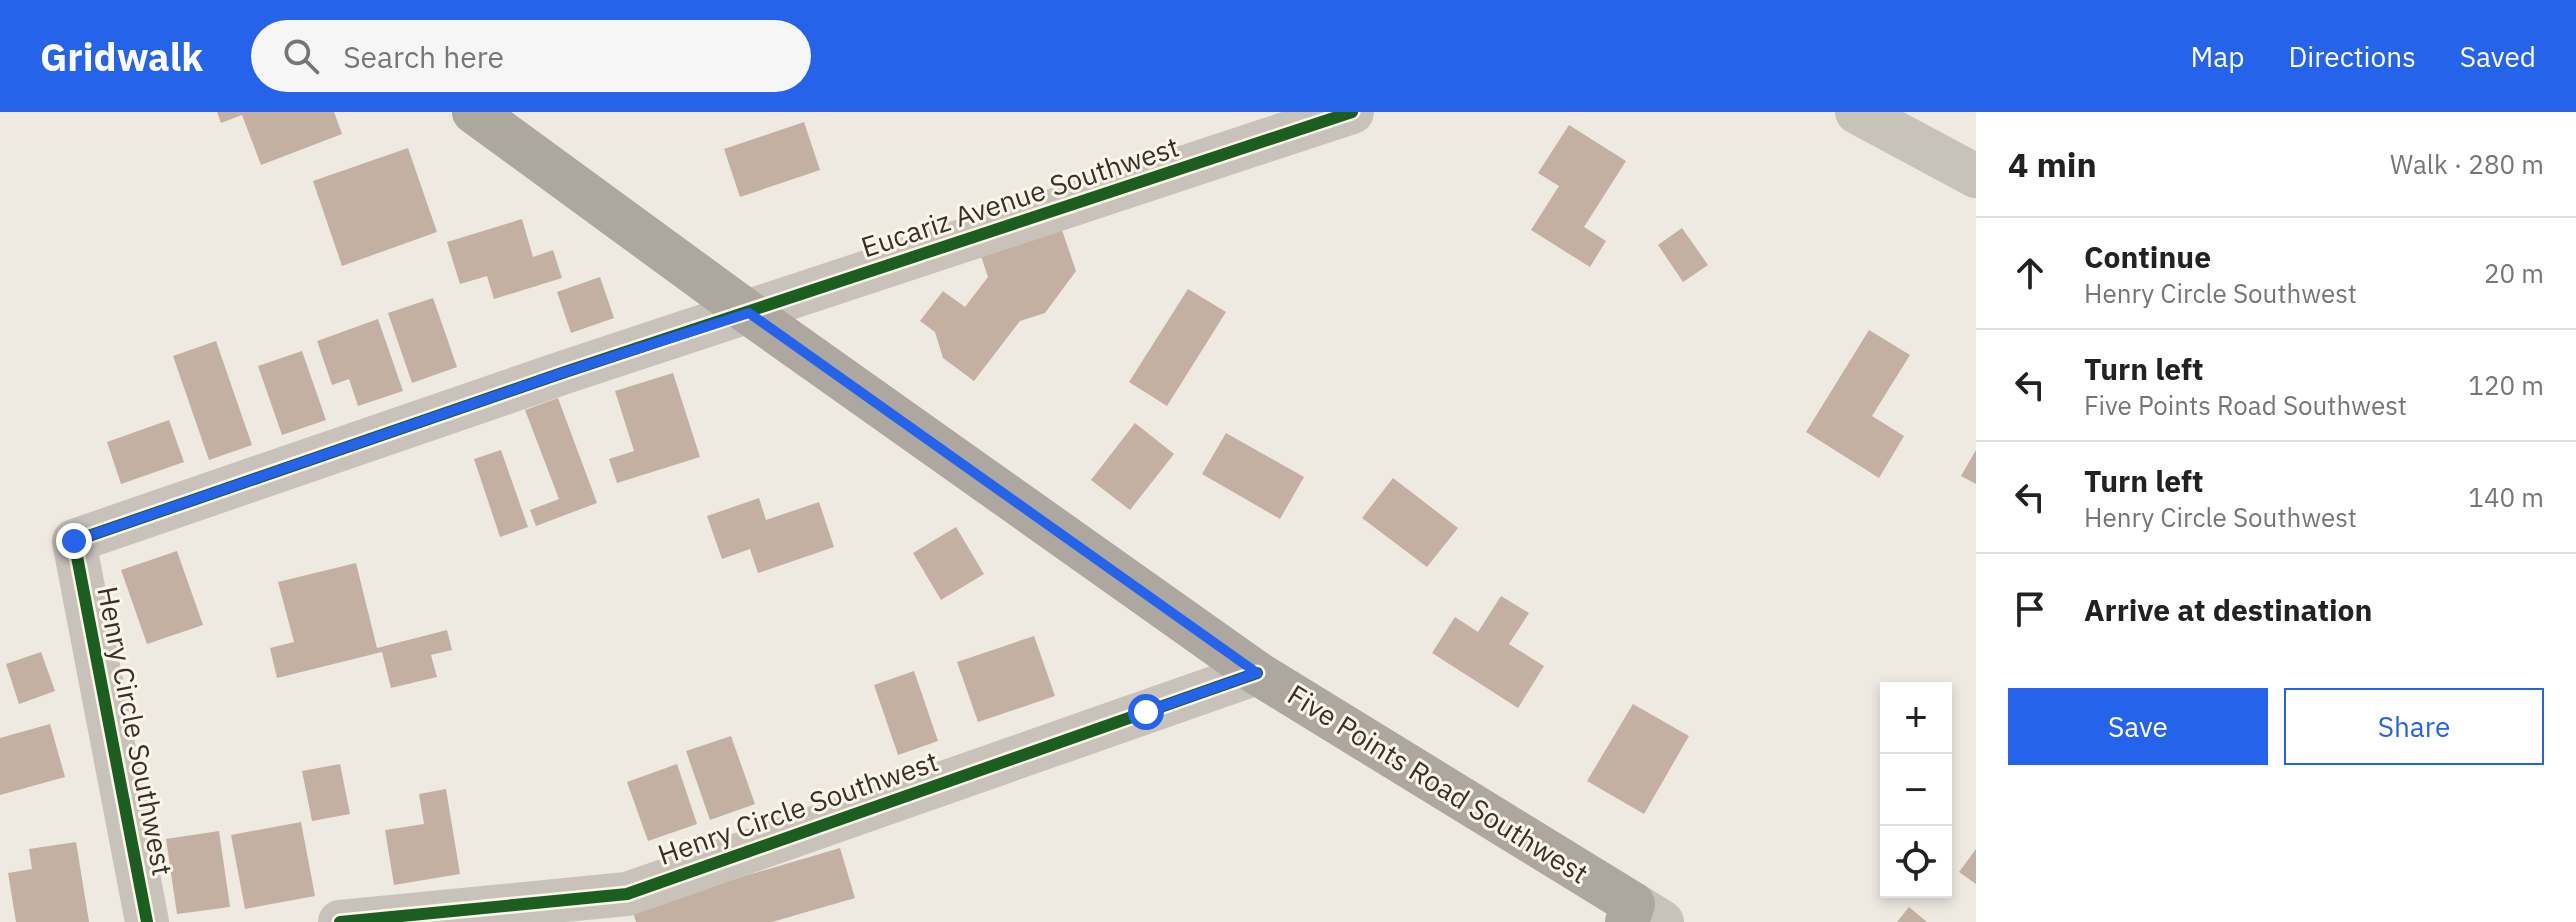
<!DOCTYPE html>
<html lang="en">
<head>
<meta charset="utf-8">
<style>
  :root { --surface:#fff; --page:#f6f6f6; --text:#222; --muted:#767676; --line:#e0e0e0; --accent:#2563eb }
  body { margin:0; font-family:"IBM Plex Sans",sans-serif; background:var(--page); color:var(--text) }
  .controls { position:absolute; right:24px; bottom:24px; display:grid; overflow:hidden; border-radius:0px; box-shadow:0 4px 12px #0003 }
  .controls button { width:72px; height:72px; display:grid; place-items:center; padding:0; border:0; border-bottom:2px solid var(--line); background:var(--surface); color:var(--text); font:40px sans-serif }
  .stop { position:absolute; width:24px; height:24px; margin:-18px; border:6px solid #2563eb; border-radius:50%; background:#fff }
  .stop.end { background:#2563eb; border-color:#fff; box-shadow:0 2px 8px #0008 }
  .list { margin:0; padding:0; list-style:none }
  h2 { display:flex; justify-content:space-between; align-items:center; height:104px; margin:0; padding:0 32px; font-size:34px }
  h2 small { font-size:26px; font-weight:400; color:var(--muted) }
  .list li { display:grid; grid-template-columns:52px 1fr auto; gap:24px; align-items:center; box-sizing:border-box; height:112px; padding:0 32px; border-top:2px solid var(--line) }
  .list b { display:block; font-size:30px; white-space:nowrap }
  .list p { margin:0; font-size:26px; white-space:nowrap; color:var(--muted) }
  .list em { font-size:26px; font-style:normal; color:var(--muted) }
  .actions { display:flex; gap:16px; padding:24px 32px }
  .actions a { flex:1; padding:18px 0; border:2px solid var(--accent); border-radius:0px; text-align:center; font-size:28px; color:var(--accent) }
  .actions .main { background:var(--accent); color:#fff }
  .icon { flex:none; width:44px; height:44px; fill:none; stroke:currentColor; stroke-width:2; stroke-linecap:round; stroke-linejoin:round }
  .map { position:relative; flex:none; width:1976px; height:810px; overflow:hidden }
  header { display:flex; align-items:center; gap:48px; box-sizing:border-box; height:112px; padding:0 40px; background:var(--accent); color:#fff }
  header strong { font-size:38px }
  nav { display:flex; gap:44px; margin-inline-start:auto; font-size:28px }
  .search { width:560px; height:72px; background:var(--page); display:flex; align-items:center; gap:20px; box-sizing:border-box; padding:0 28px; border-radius:44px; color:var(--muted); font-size:30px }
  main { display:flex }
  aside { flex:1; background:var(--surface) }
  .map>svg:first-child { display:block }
</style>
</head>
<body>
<header>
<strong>Gridwalk</strong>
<div class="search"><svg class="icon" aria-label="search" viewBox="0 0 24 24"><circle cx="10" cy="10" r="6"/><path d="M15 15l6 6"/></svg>Search here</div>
<nav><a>Map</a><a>Directions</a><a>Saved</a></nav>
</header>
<main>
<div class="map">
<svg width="1976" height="810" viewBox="0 0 1976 810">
  <rect width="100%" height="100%" fill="#eeeae2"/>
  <g fill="#c4b0a2">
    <polygon points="217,0 334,0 342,22 261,53 242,3 221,11"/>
    <polygon points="804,10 820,58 740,85 724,37"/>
    <polygon points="1569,13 1626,49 1584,115 1606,129 1590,155 1531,118 1559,74 1538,61"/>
    <polygon points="408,36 437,120 342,154 313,69"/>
    <polygon points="522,107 533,145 553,138 562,166 494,187 487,164 460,172 447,130"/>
    <polygon points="1682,116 1708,153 1683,170 1658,133"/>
    <polygon points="1062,118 1076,159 1045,201 1020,209 974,269 943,246 935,220 920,209 943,179 965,195 988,165 981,144"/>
    <polygon points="600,165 614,206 571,221 557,180"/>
    <polygon points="1188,177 1226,200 1167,294 1129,270"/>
    <polygon points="433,186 457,255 412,271 388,201"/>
    <polygon points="378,207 403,279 358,294 349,267 332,273 317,229"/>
    <polygon points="1869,218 1910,243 1872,304 1904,324 1879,366 1806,320"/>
    <polygon points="216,229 252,333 209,348 173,244"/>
    <polygon points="302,239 326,308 282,323 258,254"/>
    <polygon points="673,261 700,345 617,371 609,347 634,339 615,279"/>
    <polygon points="558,286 597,391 536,414 530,398 559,387 525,298"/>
    <polygon points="169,308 184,350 121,372 107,330"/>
    <polygon points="1135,311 1174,342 1130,398 1091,368"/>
    <polygon points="1226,321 1304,365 1280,407 1202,362"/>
    <polygon points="501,338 528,415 500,425 474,347"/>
    <polygon points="1976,338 1976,372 1961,364"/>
    <polygon points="1393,366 1458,416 1427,455 1362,406"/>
    <polygon points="759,386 766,408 819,390 834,435 758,461 750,437 722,447 707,404"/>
    <polygon points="956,415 984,462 941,488 913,441"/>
    <polygon points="177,439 203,513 147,532 121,458"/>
    <polygon points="356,451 377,536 447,518 452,538 431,543 437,565 391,576 382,540 277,566 270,536 294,530 278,470"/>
    <polygon points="1501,484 1529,501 1509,532 1544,554 1518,596 1432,541 1455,505 1478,520"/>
    <polygon points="1034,524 1055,584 978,610 957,550"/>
    <polygon points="41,540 55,579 19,592 6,552"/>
    <polygon points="914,559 938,629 898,643 874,573"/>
    <polygon points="1633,592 1689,624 1644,702 1587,669"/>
    <polygon points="50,612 65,665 0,683 0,626"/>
    <polygon points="731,624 755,692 710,708 686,639"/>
    <polygon points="340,652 350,702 312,709 302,659"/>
    <polygon points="677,652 697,712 648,729 627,670"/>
    <polygon points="446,677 460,762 394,773 385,718 424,712 419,682"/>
    <polygon points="301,710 315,784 245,797 231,723"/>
    <polygon points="219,719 230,795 177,802 166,727"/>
    <polygon points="76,730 89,810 16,810 8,761 32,757 29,737"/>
    <polygon points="840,736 855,786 772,810 636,810 632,797"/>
    <polygon points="1976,737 1976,772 1959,760"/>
    <polygon points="1909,795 1927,810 1897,810"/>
  </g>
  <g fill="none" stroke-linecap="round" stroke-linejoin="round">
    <g stroke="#c8c2ba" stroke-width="44">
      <polyline points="1857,0 1976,64"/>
      <polyline points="1633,792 1662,810"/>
      <polyline points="147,810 74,429 565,260 1352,0"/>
      <polyline points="340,810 627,782 1257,561"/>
    </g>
    <polyline stroke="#ada79f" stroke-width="44" points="474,0 749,201 1257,561 1633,792 1627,810"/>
    <g stroke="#fbf6e9" stroke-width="17">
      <g id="cycleway">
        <polyline points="147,810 74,429 565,260 1352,0"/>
        <polyline points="340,810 627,782 1257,561"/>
      </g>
    </g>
    <use href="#cycleway" stroke="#1b5e20" stroke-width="12"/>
  </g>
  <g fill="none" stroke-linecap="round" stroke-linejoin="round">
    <polyline stroke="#2563eb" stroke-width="10" points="74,429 565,260 749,201 1257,561 1146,600"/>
  </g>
  <g text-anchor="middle" stroke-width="6" stroke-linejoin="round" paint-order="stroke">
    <g font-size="28" fill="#3a3028" stroke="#fbf6e9">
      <text transform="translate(1020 85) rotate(-18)" y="10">Eucariz Avenue Southwest</text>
      <text transform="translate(135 619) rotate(79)" y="10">Henry Circle Southwest</text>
      <text transform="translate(1438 672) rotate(32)" y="10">Five Points Road Southwest</text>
      <text transform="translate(798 696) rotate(-19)" y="10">Henry Circle Southwest</text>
    </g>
  </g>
</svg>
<div class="controls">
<button>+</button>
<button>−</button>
<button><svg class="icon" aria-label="locate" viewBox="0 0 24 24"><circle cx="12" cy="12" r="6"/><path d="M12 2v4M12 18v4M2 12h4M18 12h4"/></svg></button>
</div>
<div class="stop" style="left:1146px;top:600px"></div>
<div class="stop end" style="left:74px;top:429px"></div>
</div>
<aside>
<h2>4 min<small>Walk · 280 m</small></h2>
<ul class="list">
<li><svg class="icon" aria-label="ahead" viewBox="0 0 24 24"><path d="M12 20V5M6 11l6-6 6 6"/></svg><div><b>Continue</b><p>Henry Circle Southwest</p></div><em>20 m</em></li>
<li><svg class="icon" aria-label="left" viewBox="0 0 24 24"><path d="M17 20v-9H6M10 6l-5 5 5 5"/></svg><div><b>Turn left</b><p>Five Points Road Southwest</p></div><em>120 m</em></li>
<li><svg class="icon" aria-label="left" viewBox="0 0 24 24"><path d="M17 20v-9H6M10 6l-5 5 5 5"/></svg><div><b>Turn left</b><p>Henry Circle Southwest</p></div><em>140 m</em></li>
<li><svg class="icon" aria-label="arrive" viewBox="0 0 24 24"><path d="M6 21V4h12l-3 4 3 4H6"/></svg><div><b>Arrive at destination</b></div></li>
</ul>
<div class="actions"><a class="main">Save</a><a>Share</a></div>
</aside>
</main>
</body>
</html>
